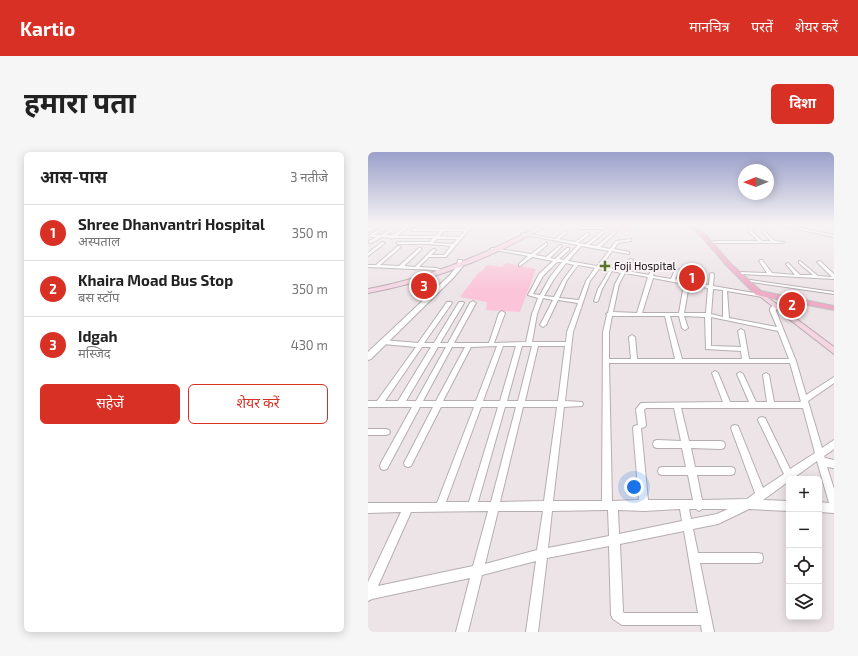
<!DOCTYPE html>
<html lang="hi">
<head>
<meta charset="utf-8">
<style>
  :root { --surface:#fff; --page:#f6f6f6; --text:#222; --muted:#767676; --line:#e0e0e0; --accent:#d93025 }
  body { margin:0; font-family:"Exo 2","Noto Sans Devanagari",sans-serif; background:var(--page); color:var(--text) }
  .controls { position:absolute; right:12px; bottom:12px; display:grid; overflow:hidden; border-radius:6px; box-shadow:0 2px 10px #0003 }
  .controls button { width:36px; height:36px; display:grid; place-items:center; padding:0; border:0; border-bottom:1px solid var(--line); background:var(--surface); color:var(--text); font:20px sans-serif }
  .compass { position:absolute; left:370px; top:12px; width:36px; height:36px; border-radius:50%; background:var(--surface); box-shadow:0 2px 10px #0003; rotate:269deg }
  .you { position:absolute; left:266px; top:335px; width:14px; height:14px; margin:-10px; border:3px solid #fff; border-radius:50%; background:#1a73e8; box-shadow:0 0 0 6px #1a73e833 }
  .badge { display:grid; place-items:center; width:26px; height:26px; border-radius:50%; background:var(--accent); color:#fff; font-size:13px; font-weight:700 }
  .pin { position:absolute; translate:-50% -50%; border:2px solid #fff; box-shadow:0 1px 4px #0006 }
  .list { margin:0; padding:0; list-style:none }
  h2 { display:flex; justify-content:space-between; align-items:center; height:52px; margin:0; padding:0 16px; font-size:17px }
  h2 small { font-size:13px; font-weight:400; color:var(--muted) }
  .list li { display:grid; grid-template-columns:26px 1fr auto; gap:12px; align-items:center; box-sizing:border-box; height:56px; padding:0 16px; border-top:1px solid var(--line) }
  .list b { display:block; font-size:15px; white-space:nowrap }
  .list p { margin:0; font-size:13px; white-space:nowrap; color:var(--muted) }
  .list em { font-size:13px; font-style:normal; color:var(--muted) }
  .actions { display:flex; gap:8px; padding:12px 16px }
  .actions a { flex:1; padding:9px 0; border:1px solid var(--accent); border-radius:6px; text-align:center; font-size:14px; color:var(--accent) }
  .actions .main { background:var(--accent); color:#fff }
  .icon { flex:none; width:22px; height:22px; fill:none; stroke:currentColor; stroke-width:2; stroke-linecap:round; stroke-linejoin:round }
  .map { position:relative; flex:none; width:466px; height:480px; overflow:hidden; border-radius:6px }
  header { display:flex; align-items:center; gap:24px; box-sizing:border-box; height:56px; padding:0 20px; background:var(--accent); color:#fff }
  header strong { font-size:19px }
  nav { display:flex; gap:22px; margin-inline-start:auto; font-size:14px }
  .intro { display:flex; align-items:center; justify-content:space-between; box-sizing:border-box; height:96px; padding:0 24px }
  h1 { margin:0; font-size:28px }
  .button { padding:10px 18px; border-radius:6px; background:var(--accent); color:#fff; font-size:14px; font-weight:700 }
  main { display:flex; gap:24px; padding:0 24px }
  aside { flex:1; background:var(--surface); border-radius:6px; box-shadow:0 2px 10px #0003 }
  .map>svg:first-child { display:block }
</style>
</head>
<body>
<header>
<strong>Kartio</strong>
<nav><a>मानचित्र</a><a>परतें</a><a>शेयर करें</a></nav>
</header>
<div class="intro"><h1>हमारा पता</h1><a class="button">दिशा</a></div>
<main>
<aside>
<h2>आस-पास<small>3 नतीजे</small></h2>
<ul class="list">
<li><span class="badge">1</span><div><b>Shree Dhanvantri Hospital</b><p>अस्पताल</p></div><em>350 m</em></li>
<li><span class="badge">2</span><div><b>Khaira Moad Bus Stop</b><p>बस स्टॉप</p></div><em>350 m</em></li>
<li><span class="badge">3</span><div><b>Idgah</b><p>मस्जिद</p></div><em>430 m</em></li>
</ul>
<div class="actions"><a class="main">सहेजें</a><a>शेयर करें</a></div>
</aside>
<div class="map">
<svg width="466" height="480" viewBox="0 0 466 480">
  <rect width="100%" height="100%" fill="#ede4e7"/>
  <g fill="#fbc4d8">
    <polygon points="238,72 269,72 264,79 239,79"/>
    <polygon points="138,111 168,117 152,160 118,158 119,150 92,145 111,120 113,120 119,113 134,115"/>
  </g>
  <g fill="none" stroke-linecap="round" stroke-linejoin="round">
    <g stroke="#b6adb0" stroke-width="2">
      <g id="minor">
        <polygon points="9,72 13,72 0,80 0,77"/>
        <path d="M21,72H25L6,83H13L31,72H34L18,83H25L41,72H44L29,84H67L72,79H45L43,78L45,77H74L80,72H83L78,77H98L103,72H106L78,105H61L51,115L68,116L74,118V120L67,118L0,115V113H8L30,94L33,95L12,113L31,114L51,96H53V98L36,114L47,115L65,97L68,98L63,103H76L83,94L60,92H30L28,91L30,90H62L65,86H27L24,87L23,86L14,85L3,91H1V89L9,85H2L1,83ZM76,79H96L91,85L71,84ZM69,87H89L85,92L65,91Z"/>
        <polygon points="203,72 207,72 213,75 236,75 238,76 236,77 212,77"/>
        <polygon points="381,78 383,78 394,89 403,89 394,80 395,78 407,89 416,90 414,91 346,91 344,90 346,89 390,89 381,80"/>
        <path d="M197,79L200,80L191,87L207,90L219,81H221V83L210,91L218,92L234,79H236V81L221,93L229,94L246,79H248V81L232,95L242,97L248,89L263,87V89L250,91L246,97L261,100V102L244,99L233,115L255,118L262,107H263L265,108L259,119L281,123L285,112L287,111L289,112L285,124L303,127L307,118L309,117L311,118L307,127L317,129L319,119L321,118L323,119L321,130L341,133L342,122L344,121L346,122L345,134L397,143V145H395L359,139L361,166L409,175L402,159V156L406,153H410L411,154L408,157V159L428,209L438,243L466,225V231L440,249L454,296L466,288V297L456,304L457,306L466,308V316L459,315L466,337V361L451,360V350L461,351L449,309L424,327H421V329L395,348L421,349V359L381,357L350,372L325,377L330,401H390L394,402L395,406L394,410L390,411H332L346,480H334L333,473H254L245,467L243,463L241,394L179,406L170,480H158L168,409L114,423L100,480H88L102,426L4,447L0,449V430L33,360L0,361V351H69L106,255H73L43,314L40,315L37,314L36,311L65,255H52L19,317L16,318L13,317L12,314L13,311L44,255H0V249H9L48,195L15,192L12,190L15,188L50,191L79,150H83L84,151L56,191H66L91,150H95L96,151L72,191H80L102,151L105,149L108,151L86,191H121L131,161L134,159L137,161L126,191L158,190L164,162L170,146L160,143L171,122L185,109L164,105L152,114H151V112L160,104L122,97L124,96L163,102L178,91H179V93L167,103L178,105L192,93L194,94L182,106L187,107L199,96H201V98L191,107L196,108L210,93L153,82L155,81L187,87ZM213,94L241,99L229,114L200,109ZM189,110H194L182,125L172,143L165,142L175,124ZM198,111L206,113L195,128L186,145L176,144L186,127ZM210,113L227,116L218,129L211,148L191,146L199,128ZM231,117L241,119L230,137L226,149L228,150L230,149L234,137L244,119L253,121L247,132L240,161L238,162L239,163L235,180L234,349H185L196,255L214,254L215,252L214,250L197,249L205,180L222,129ZM257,121L280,125L269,161L245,160L251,132ZM285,126L316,132L311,161H274ZM321,133L340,136L338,161H316ZM345,137L355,138V165L343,162ZM175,146L185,148L172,173L175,175L178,173L190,148L210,151L199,180L198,190H164L169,162ZM244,164H297L307,207H269L267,185L264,183L261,185L263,207H241V180ZM302,164H311L314,176L317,178L320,176L316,164L337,165L338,197L373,199L374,207H314ZM343,165L410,179L421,207H381L376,179L373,177L370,179L373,195L343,194ZM129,194L108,249H75L103,195ZM135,194H148L132,249H115ZM154,194H164L150,249H139ZM170,194H197L190,249H157ZM54,195H63L30,249H17ZM70,195H78L48,249H38ZM84,195H97L68,249H55ZM241,211H422L433,250H406L401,223L398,221L395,223L399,250H388L375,222L372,220L369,222L381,250H362L350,221L347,219L344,221L355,250L273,251L268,257L270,273L266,274L265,276L271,348L244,349ZM113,255H130L101,350H78ZM137,255H148L123,350H110ZM155,255H189L176,349L132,350ZM278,256H306L313,289L289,288L286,289L285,292L286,295L289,296H314L318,315H294L291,316L290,319L291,322L294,323H320L325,348H280L273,276L277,275L278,273L276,258ZM313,256H435L447,301L422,317L397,266L394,265L391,266L390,268L416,322L395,336L370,274L367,273L364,274L363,276L387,341L379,347L334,348L329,323H363L366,322L367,319L366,316L363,315H327L323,296L353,297L356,296L357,293L356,290L353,289H321ZM312,357L314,369L251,382L250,358L276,359ZM321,357H328L331,359L334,357H360L349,362L323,367ZM238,358H240L241,384L180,396L184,359ZM120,359L105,414L10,434L43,360ZM130,359H175L169,398L117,412ZM316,379L330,461H256L255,460L252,392Z"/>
        <polygon points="14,90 17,91 0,104 0,101"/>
        <polygon points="392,108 394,108 404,121 427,123 418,112 420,111 432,123 445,123 431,111 431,109 432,109 450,124 464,125 449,110 452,109 466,122 466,127 374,122 372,121 374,120 399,121 391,109"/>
        <polygon points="382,128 466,140 466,142 384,130 382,129"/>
        <polygon points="0,277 18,277 21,278 22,280 21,282 18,283 0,283"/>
      </g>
    </g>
    <g stroke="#b6adb0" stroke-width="2">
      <g id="tertiary">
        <polygon points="407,72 413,72 466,83 466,85"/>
        <polygon points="90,108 94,108 95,114 86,125 3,207 0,208 0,200 82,123 89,114"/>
      </g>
    </g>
    <g stroke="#b6adb0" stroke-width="2">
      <g id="secondary">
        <path d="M175,72H180C174,78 164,81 156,86C111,111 50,132 0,141V137C61,126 120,101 175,72Z"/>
        <polygon points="391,139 466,195 466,202 389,142 388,141"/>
      </g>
    </g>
    <g stroke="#c3c2c3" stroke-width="2">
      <polygon id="primary" points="319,72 324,72 338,83 363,112 393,139 466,154 466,158 388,143 359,114 334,85"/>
    </g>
    <use href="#minor" fill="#fff" fill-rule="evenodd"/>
    <use href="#tertiary" fill="#fff" fill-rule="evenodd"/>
    <use href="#secondary" fill="#f6d5e3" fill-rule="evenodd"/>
    <use href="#primary" fill="#eeacc7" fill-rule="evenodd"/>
  </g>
  <linearGradient id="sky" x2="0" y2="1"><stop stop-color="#9aa0ca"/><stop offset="0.52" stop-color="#f7f3f4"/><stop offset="1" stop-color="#f7f3f4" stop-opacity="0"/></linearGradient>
  <rect width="466" height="139" fill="url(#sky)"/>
  <path fill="#56752b" stroke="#faf1f4" stroke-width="1.5" d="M235 108h4v4h4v4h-4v4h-4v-4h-4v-4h4z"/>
  <g text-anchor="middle" stroke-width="4" stroke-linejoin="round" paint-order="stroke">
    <g font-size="11" fill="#191617" stroke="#faf1f4" text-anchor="start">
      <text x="246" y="118">Foji Hospital</text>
    </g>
  </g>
</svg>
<div class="controls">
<button>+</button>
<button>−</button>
<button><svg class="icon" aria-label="locate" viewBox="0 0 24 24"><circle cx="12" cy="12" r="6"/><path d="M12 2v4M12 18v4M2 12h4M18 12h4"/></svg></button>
<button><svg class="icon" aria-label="layers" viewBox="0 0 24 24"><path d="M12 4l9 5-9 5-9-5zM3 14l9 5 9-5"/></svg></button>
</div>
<svg class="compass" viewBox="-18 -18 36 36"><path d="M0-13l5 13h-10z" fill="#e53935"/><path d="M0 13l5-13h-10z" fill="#767676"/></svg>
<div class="you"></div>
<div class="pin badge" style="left:324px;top:126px">1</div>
<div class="pin badge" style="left:424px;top:153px">2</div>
<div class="pin badge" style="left:56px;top:134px">3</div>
</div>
</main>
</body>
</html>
